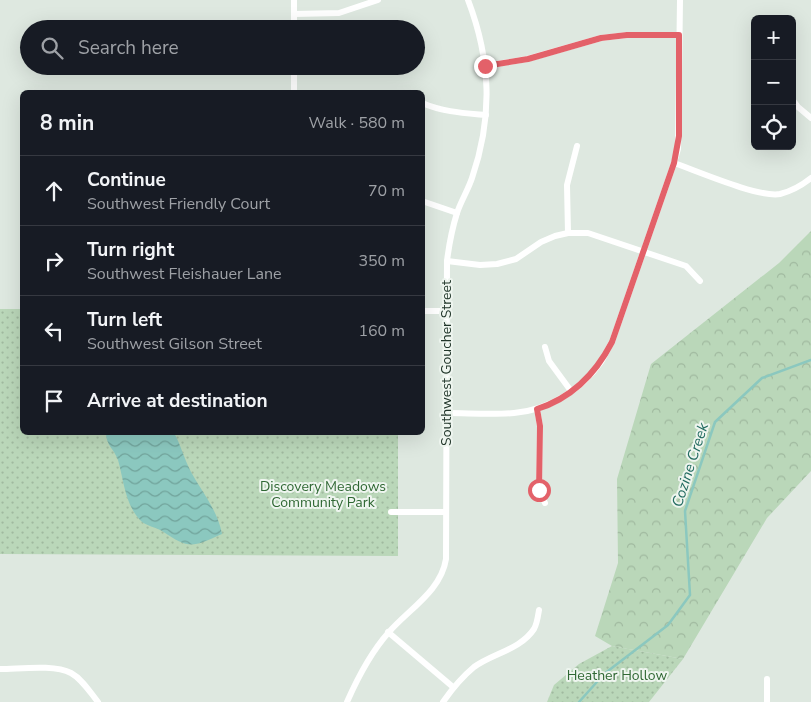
<!DOCTYPE html>
<html lang="en">
<head>
<meta charset="utf-8">
<style>
  :root { --surface:#171b24; --page:#20242c; --text:#f1f3f6; --muted:#9ea1a6; --line:#363941 }
  body { margin:0; font-family:"Nunito Sans",sans-serif; background:var(--page); color:var(--text) }
  .controls { position:absolute; right:15px; top:15px; display:grid; overflow:hidden; border-radius:8px; box-shadow:0 5px 20px #0002 }
  .controls button { width:45px; height:45px; display:grid; place-items:center; padding:0; border:0; border-bottom:1px solid var(--line); background:var(--surface); color:var(--text); font:25px sans-serif }
  .stop { position:absolute; width:15px; height:15px; margin:-11px; border:4px solid #e36169; border-radius:50%; background:#fff }
  .stop.end { background:#e36169; border-color:#fff; box-shadow:0 1px 5px #0008 }
  .list { margin:0; padding:0; list-style:none }
  h2 { display:flex; justify-content:space-between; align-items:center; height:65px; margin:0; padding:0 20px; font-size:21px }
  h2 small { font-size:16px; font-weight:400; color:var(--muted) }
  .list li { display:grid; grid-template-columns:32px 1fr auto; gap:15px; align-items:center; box-sizing:border-box; height:70px; padding:0 20px; border-top:1px solid var(--line) }
  .list b { display:block; font-size:19px; white-space:nowrap }
  .list p { margin:0; font-size:16px; white-space:nowrap; color:var(--muted) }
  .list em { font-size:16px; font-style:normal; color:var(--muted) }
  .icon { flex:none; width:28px; height:28px; fill:none; stroke:currentColor; stroke-width:2; stroke-linecap:round; stroke-linejoin:round }
  .map { position:relative; flex:none; width:811px; height:702px; overflow:hidden }
  .search { position:absolute; background:var(--surface); box-shadow:0 5px 20px #0002; left:20px; top:20px; width:405px; height:55px; display:flex; align-items:center; gap:12px; box-sizing:border-box; padding:0 18px; border-radius:28px; color:var(--muted); font-size:19px }
  .panel { position:absolute; background:var(--surface); box-shadow:0 5px 20px #0002; left:20px; top:90px; width:405px; height:345px; border-radius:8px }
  .map>svg:first-child { display:block }
</style>
</head>
<body>
<div class="map">
<svg width="811" height="702" viewBox="0 0 811 702">
  <defs>
    <pattern id="forest-crowns" width="20" height="18" patternUnits="userSpaceOnUse" patternTransform="scale(1.25)"><rect width="20" height="18" fill="#bad7b9"/><path d="M2 6a3 3 0 1 1 6 0M12 15a3 3 0 1 1 6 0" fill="none" stroke="#a0b99f"/></pattern>
    <pattern id="park-dots" width="8" height="8" patternUnits="userSpaceOnUse" patternTransform="scale(1.25)"><rect width="8" height="8" fill="#bad7b9"/><path d="M2 2h.1M6 6h.1" fill="none" stroke="#a0b99f" stroke-width="1.8" stroke-linecap="round"/></pattern>
    <pattern id="water-waves" width="16" height="10" patternUnits="userSpaceOnUse" patternTransform="scale(1.25)"><rect width="16" height="10" fill="#8bc8bf"/><path d="M0 5q4-4 8 0t8 0" fill="none" stroke="#71a39b"/></pattern>
  </defs>
  <rect width="100%" height="100%" fill="#dee8e0"/>
  <polygon fill="url(#forest-crowns)" points="811,231 811,471 767,518 683,659 612,646 595,636 618,563 617,479 651,364 779,263"/>
  <g fill="url(#park-dots)">
    <polygon points="0,309 22,309 22,432 398,433 398,556 0,554"/>
    <polygon points="612,646 683,659 649,702 547,702 554,685 579,664"/>
  </g>
  <path fill="url(#water-waves)" d="M106,433H174C181,445 184,459 191,472C202,492 218,511 222,534C192,547 190,550 162,531C156,527 146,526 141,521C125,505 124,481 118,460C114,449 106,445 106,433Z"/>
  <g fill="none" stroke-linecap="round" stroke-linejoin="round">
    <polyline stroke="#8bc8bf" stroke-width="2.5" points="579,702 604,674 668,625 690,595 685,511 715,422 762,378 811,360"/>
    <g stroke="#fff" stroke-width="6">
      <polyline points="294,0 294,29"/>
      <polyline points="294,14 339,13 378,0"/>
      <polyline points="294,66 294,92"/>
      <polyline points="485,66 527,59 601,38 627,35 679,35"/>
      <polyline points="792,99 798,107 811,118"/>
      <path d="M422,103C443,112 464,113 486,115"/>
      <path d="M674,163C697,171 759,198 780,194C792,191 801,186 811,178"/>
      <polyline points="422,201 457,213"/>
      <polyline points="568,233 567,185 577,146"/>
      <polyline points="447,261 480,265 497,264 516,259 541,242 555,236 568,233 588,233 686,266 700,281"/>
      <polyline points="422,311 446,311"/>
      <polyline points="545,347 549,361 571,391"/>
      <polyline points="537,409 540,426 539,490 545,503"/>
      <path d="M446,413C468,413 492,415 514,413C549,410 581,390 601,362C605,356 608,348 612,342L674,163L678,149L680,0"/>
      <polyline points="391,512 445,512"/>
      <polyline points="388,632 453,687"/>
      <path d="M0,669C19,669 54,664 71,673C82,679 90,692 98,702"/>
      <path d="M347,702C358,677 371,652 389,632C409,609 441,591 446,559L447,261C449,245 452,229 457,213C461,201 468,190 472,178C493,117 491,60 468,0"/>
      <path d="M443,702C452,689 462,677 474,667C493,653 520,650 534,629C537,624 538,616 539,610"/>
      <polyline points="767,702 767,679"/>
    </g>
  </g>
  <g fill="none" stroke-linecap="round" stroke-linejoin="round">
    <path stroke="#e36169" stroke-width="6" d="M485,66L528,59L601,38L627,35H679V136L674,163L612,342C596,373 572,398 537,409L540,426L539,490"/>
  </g>
  <g text-anchor="middle" stroke-width="4" stroke-linejoin="round" paint-order="stroke">
    <g font-size="14" fill="#21362a" stroke="#eef5ef">
      <text transform="translate(446 363) rotate(-90)" y="5">Southwest Goucher Street</text>
    </g>
    <g font-size="14" fill="#306834" stroke="#eef5ef">
      <text x="323" y="491">Discovery Meadows<tspan x="323" dy="16">Community Park</tspan></text>
      <text x="617" y="680">Heather Hollow</text>
    </g>
    <g font-size="15" font-style="italic" fill="#226b60" stroke="#eef5ef">
      <text transform="translate(690 465) rotate(-72)" y="5">Cozine Creek</text>
    </g>
  </g>
</svg>
<div class="controls">
<button>+</button>
<button>−</button>
<button><svg class="icon" aria-label="locate" viewBox="0 0 24 24"><circle cx="12" cy="12" r="6"/><path d="M12 2v4M12 18v4M2 12h4M18 12h4"/></svg></button>
</div>
<div class="stop" style="left:539px;top:490px"></div>
<div class="stop end" style="left:485px;top:66px"></div>
<div class="search"><svg class="icon" aria-label="search" viewBox="0 0 24 24"><circle cx="10" cy="10" r="6"/><path d="M15 15l6 6"/></svg>Search here</div>
<section class="panel">
<h2>8 min<small>Walk · 580 m</small></h2>
<ul class="list">
<li><svg class="icon" aria-label="ahead" viewBox="0 0 24 24"><path d="M12 20V5M6 11l6-6 6 6"/></svg><div><b>Continue</b><p>Southwest Friendly Court</p></div><em>70 m</em></li>
<li><svg class="icon" aria-label="right" viewBox="0 0 24 24"><path d="M7 20v-9h11M14 6l5 5-5 5"/></svg><div><b>Turn right</b><p>Southwest Fleishauer Lane</p></div><em>350 m</em></li>
<li><svg class="icon" aria-label="left" viewBox="0 0 24 24"><path d="M17 20v-9H6M10 6l-5 5 5 5"/></svg><div><b>Turn left</b><p>Southwest Gilson Street</p></div><em>160 m</em></li>
<li><svg class="icon" aria-label="arrive" viewBox="0 0 24 24"><path d="M6 21V4h12l-3 4 3 4H6"/></svg><div><b>Arrive at destination</b></div></li>
</ul>
</section>
</div>
</body>
</html>
